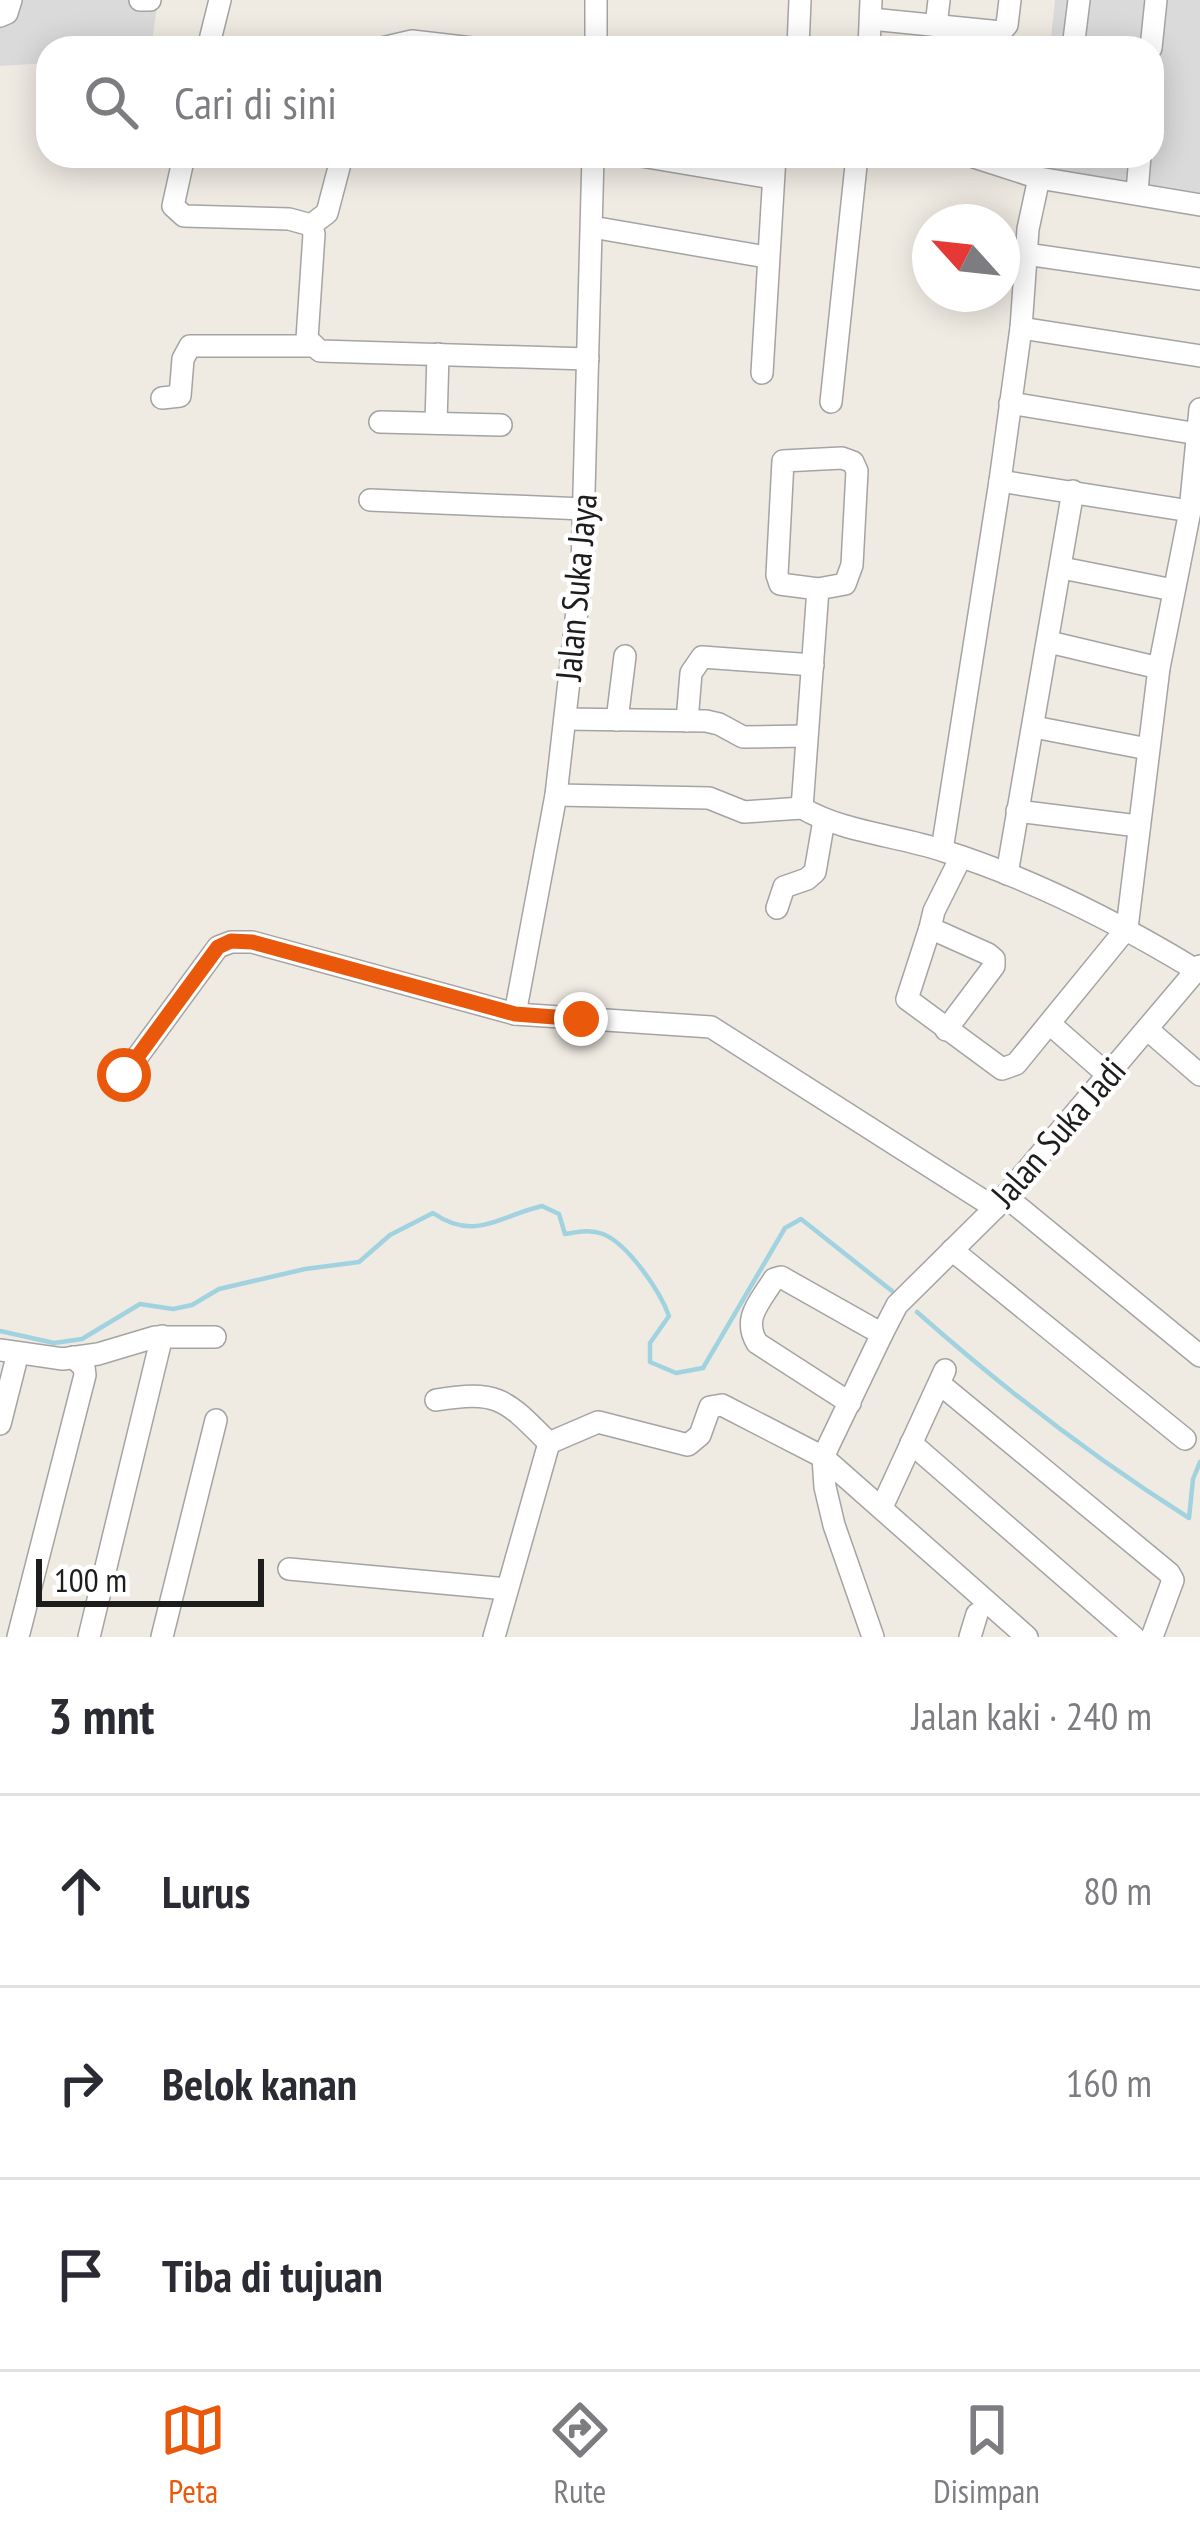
<!DOCTYPE html>
<html lang="id">
<head>
<meta charset="utf-8">
<style>
  :root { --surface:#fff; --page:#f2f2f3; --text:#2b2b33; --muted:#7c7c81; --line:#e1e1e2; --accent:#ea580c }
  body { margin:0; font-family:"PT Sans Narrow",sans-serif; background:var(--page); color:var(--text) }
  .compass { position:absolute; left:912px; top:204px; width:108px; height:108px; border-radius:50%; background:var(--surface); box-shadow:0 6px 30px #0003; rotate:297deg }
  .scale { position:absolute; left:36px; bottom:30px; width:228px; box-sizing:border-box; padding-left:12px; border:6px solid #1d1d1d; border-top:0; font-size:33px; line-height:42px; white-space:nowrap; color:#1d1d1d; -webkit-text-stroke:9px #fff; paint-order:stroke }
  .stop { position:absolute; width:36px; height:36px; margin:-27px; border:9px solid #ea580c; border-radius:50%; background:#fff }
  .stop.end { background:#ea580c; border-color:#fff; box-shadow:0 3px 12px #0008 }
  .list { margin:0; padding:0; list-style:none }
  h2 { display:flex; justify-content:space-between; align-items:center; height:156px; margin:0; padding:0 48px; font-size:51px }
  h2 small { font-size:39px; font-weight:400; color:var(--muted) }
  .list li { display:grid; grid-template-columns:78px 1fr auto; gap:36px; align-items:center; box-sizing:border-box; height:192px; padding:0 48px; border-top:3px solid var(--line) }
  .list b { display:block; font-size:45px; white-space:nowrap }
  .list em { font-size:39px; font-style:normal; color:var(--muted) }
  .icon { flex:none; width:66px; height:66px; fill:none; stroke:currentColor; stroke-width:2; stroke-linecap:round; stroke-linejoin:round }
  .map { position:relative; flex:none; width:1200px; height:1637px; overflow:hidden }
  .search { position:absolute; background:var(--surface); box-shadow:0 6px 30px #0003; left:36px; right:36px; top:36px; height:132px; display:flex; align-items:center; gap:30px; box-sizing:border-box; padding:0 42px; border-radius:36px; color:var(--muted); font-size:45px }
  .sheet { height:732px; background:var(--surface) }
  nav { display:flex; justify-content:space-around; align-items:center; box-sizing:border-box; height:168px; border-top:3px solid var(--line); background:var(--surface); font-size:33px; color:var(--muted) }
  nav a { display:grid; justify-items:center; gap:6px }
  nav .on { color:var(--accent) }
  .map>svg:first-child { display:block }
</style>
</head>
<body>
<div class="map">
<svg width="1200" height="1637" viewBox="0 0 1200 1637">
  <rect width="100%" height="100%" fill="#efeae2"/>
  <g fill="#dbdada">
    <polygon points="0,0 158,0 151,48 48,48 48,63 0,66"/>
    <polygon points="1055,0 1200,0 1200,206 1039,178 1041,156 1152,156 1152,48 1050,48"/>
  </g>
  <g fill="none" stroke-linecap="round" stroke-linejoin="round">
    <g stroke="#a0d3df" stroke-width="4.5">
      <path d="M917,1312C1003,1388 1092,1457 1189,1518L1193,1479L1200,1462"/>
      <path d="M0,1331L54,1343L82,1339L140,1304L173,1309L192,1305L219,1289L305,1269L359,1262L390,1235L433,1213C475,1242 499,1216 542,1206L559,1214L565,1234C578,1232 590,1229 603,1234C628,1244 660,1291 669,1316L650,1343V1362L676,1373L703,1368L785,1228L801,1219L892,1291"/>
    </g>
    <g stroke="#a4a4a4" stroke-width="24">
      <g id="minor">
        <polyline points="140,0 150,0"/>
        <polyline points="0,16 7,13 11,0"/>
        <polyline points="871,19 1001,32 1007,25 1010,0"/>
        <polyline points="936,26 939,0"/>
        <polyline points="208,48 220,0"/>
        <polyline points="382,48 412,41 472,48"/>
        <polyline points="596,48 596,0"/>
        <polyline points="798,48 800,0"/>
        <polyline points="869,48 871,0"/>
        <polyline points="1073,48 1079,0"/>
        <polyline points="1151,48 1156,0"/>
        <polyline points="184,156 173,206 184,216 289,219 311,225 314,234 307,339 320,351 588,359"/>
        <polyline points="641,156 772,178"/>
        <polyline points="971,156 1039,178"/>
        <polyline points="1137,192 1140,156"/>
        <polyline points="311,225 327,213 342,156"/>
        <polyline points="592,227 766,257"/>
        <polyline points="1026,254 1200,279"/>
        <polyline points="1021,328 1200,356"/>
        <polyline points="762,373 775,156"/>
        <polyline points="162,398 180,396 183,359 190,346 311,346"/>
        <polyline points="831,402 857,156"/>
        <polyline points="1010,403 1198,434"/>
        <polyline points="380,422 501,425"/>
        <polyline points="436,423 438,354"/>
        <polyline points="1000,481 1190,511 1200,409"/>
        <polyline points="370,500 584,509"/>
        <polyline points="1062,568 1173,590"/>
        <path d="M818,589L845,584L852,565L857,471L853,462L842,458L783,461L777,575L780,584L818,589L802,808C845,833 897,835 944,851C1033,879 1117,922 1196,970"/>
        <polyline points="1049,642 1159,668"/>
        <polyline points="565,719 706,721 719,724 743,737 806,736"/>
        <polyline points="617,720 625,656"/>
        <polyline points="687,721 691,673 702,657 813,665"/>
        <polyline points="1034,727 1148,749"/>
        <polyline points="556,795 709,798 744,812 802,808"/>
        <polyline points="1017,811 1138,826"/>
        <polyline points="942,850 1000,481 1021,328 1028,229 1039,178 1200,205"/>
        <polyline points="1007,874 1073,491"/>
        <polyline points="777,908 784,887 807,879 815,872 824,820"/>
        <polyline points="930,928 907,999 1002,1069 1016,1064 1127,928 1159,668 1190,511"/>
        <polyline points="515,1014 556,795 582,567 593,156"/>
        <polyline points="1050,1024 1108,1075"/>
        <polyline points="1147,1029 1200,1075"/>
        <polyline points="946,1030 994,966 994,959 988,954 930,928 934,911 961,857"/>
        <polyline points="124,1075 218,947 231,942 252,942 515,1014 711,1027 995,1208"/>
        <polyline points="1005,1196 1200,1356"/>
        <polyline points="952,1250 1185,1439"/>
        <polyline points="0,1350 63,1359 98,1354 155,1337 215,1337"/>
        <polyline points="940,1384 1169,1573 1173,1580 1152,1637"/>
        <path d="M436,1400C499,1390 505,1399 549,1443L494,1637"/>
        <path d="M850,1403L757,1343C742,1318 760,1302 774,1279L781,1277L882,1334"/>
        <polyline points="0,1424 18,1353"/>
        <polyline points="549,1443 598,1422 688,1445 700,1435 710,1407 722,1405 823,1457 1027,1637"/>
        <polyline points="911,1443 1134,1637"/>
        <polyline points="882,1507 945,1370"/>
        <polyline points="289,1569 507,1589"/>
        <polyline points="18,1637 85,1375 84,1367 73,1357"/>
        <polyline points="89,1637 162,1336"/>
        <polyline points="162,1637 216,1420"/>
        <polyline points="873,1637 834,1525 825,1487 823,1457 882,1334 897,1305 995,1208 1200,966"/>
        <polyline points="970,1637 977,1614"/>
      </g>
    </g>
    <use href="#minor" stroke="#fff" stroke-width="21"/>
  </g>
  <g fill="none" stroke-linecap="round" stroke-linejoin="round">
    <polyline stroke="#ea580c" stroke-width="15" points="124,1075 218,947 231,941 252,942 515,1014 581,1019"/>
  </g>
  <g text-anchor="middle" stroke-width="9" stroke-linejoin="round" paint-order="stroke">
    <g font-size="36" fill="#1d1d1d" stroke="#fff">
      <text transform="translate(576 587) rotate(-85)" y="13">Jalan Suka Jaya</text>
      <text transform="translate(1058 1132) rotate(-49)" y="13">Jalan Suka Jadi</text>
    </g>
  </g>
</svg>
<svg class="compass" viewBox="-18 -18 36 36"><path d="M0-13l5 13h-10z" fill="#e53935"/><path d="M0 13l5-13h-10z" fill="#7c7c81"/></svg>
<div class="scale">100 m</div>
<div class="stop" style="left:124px;top:1075px"></div>
<div class="stop end" style="left:581px;top:1019px"></div>
<div class="search"><svg class="icon" aria-label="search" viewBox="0 0 24 24"><circle cx="10" cy="10" r="6"/><path d="M15 15l6 6"/></svg>Cari di sini</div>
</div>
<section class="sheet">
<h2>3 mnt<small>Jalan kaki · 240 m</small></h2>
<ul class="list">
<li><svg class="icon" aria-label="ahead" viewBox="0 0 24 24"><path d="M12 20V5M6 11l6-6 6 6"/></svg><div><b>Lurus</b></div><em>80 m</em></li>
<li><svg class="icon" aria-label="right" viewBox="0 0 24 24"><path d="M7 20v-9h11M14 6l5 5-5 5"/></svg><div><b>Belok kanan</b></div><em>160 m</em></li>
<li><svg class="icon" aria-label="arrive" viewBox="0 0 24 24"><path d="M6 21V4h12l-3 4 3 4H6"/></svg><div><b>Tiba di tujuan</b></div></li>
</ul>
</section>
<nav>
<a class="on"><svg class="icon" aria-label="map" viewBox="0 0 24 24"><path d="M3 6l6-2 6 2 6-2v14l-6 2-6-2-6 2zM9 4v14M15 6v14"/></svg>Peta</a>
<a><svg class="icon" aria-label="directions" viewBox="0 0 24 24"><path d="M12 3l9 9-9 9-9-9zM9 14v-3h6M13 9l2 2-2 2"/></svg>Rute</a>
<a><svg class="icon" aria-label="saved" viewBox="0 0 24 24"><path d="M7 4h10v16l-5-4-5 4z"/></svg>Disimpan</a>
</nav>
</body>
</html>
